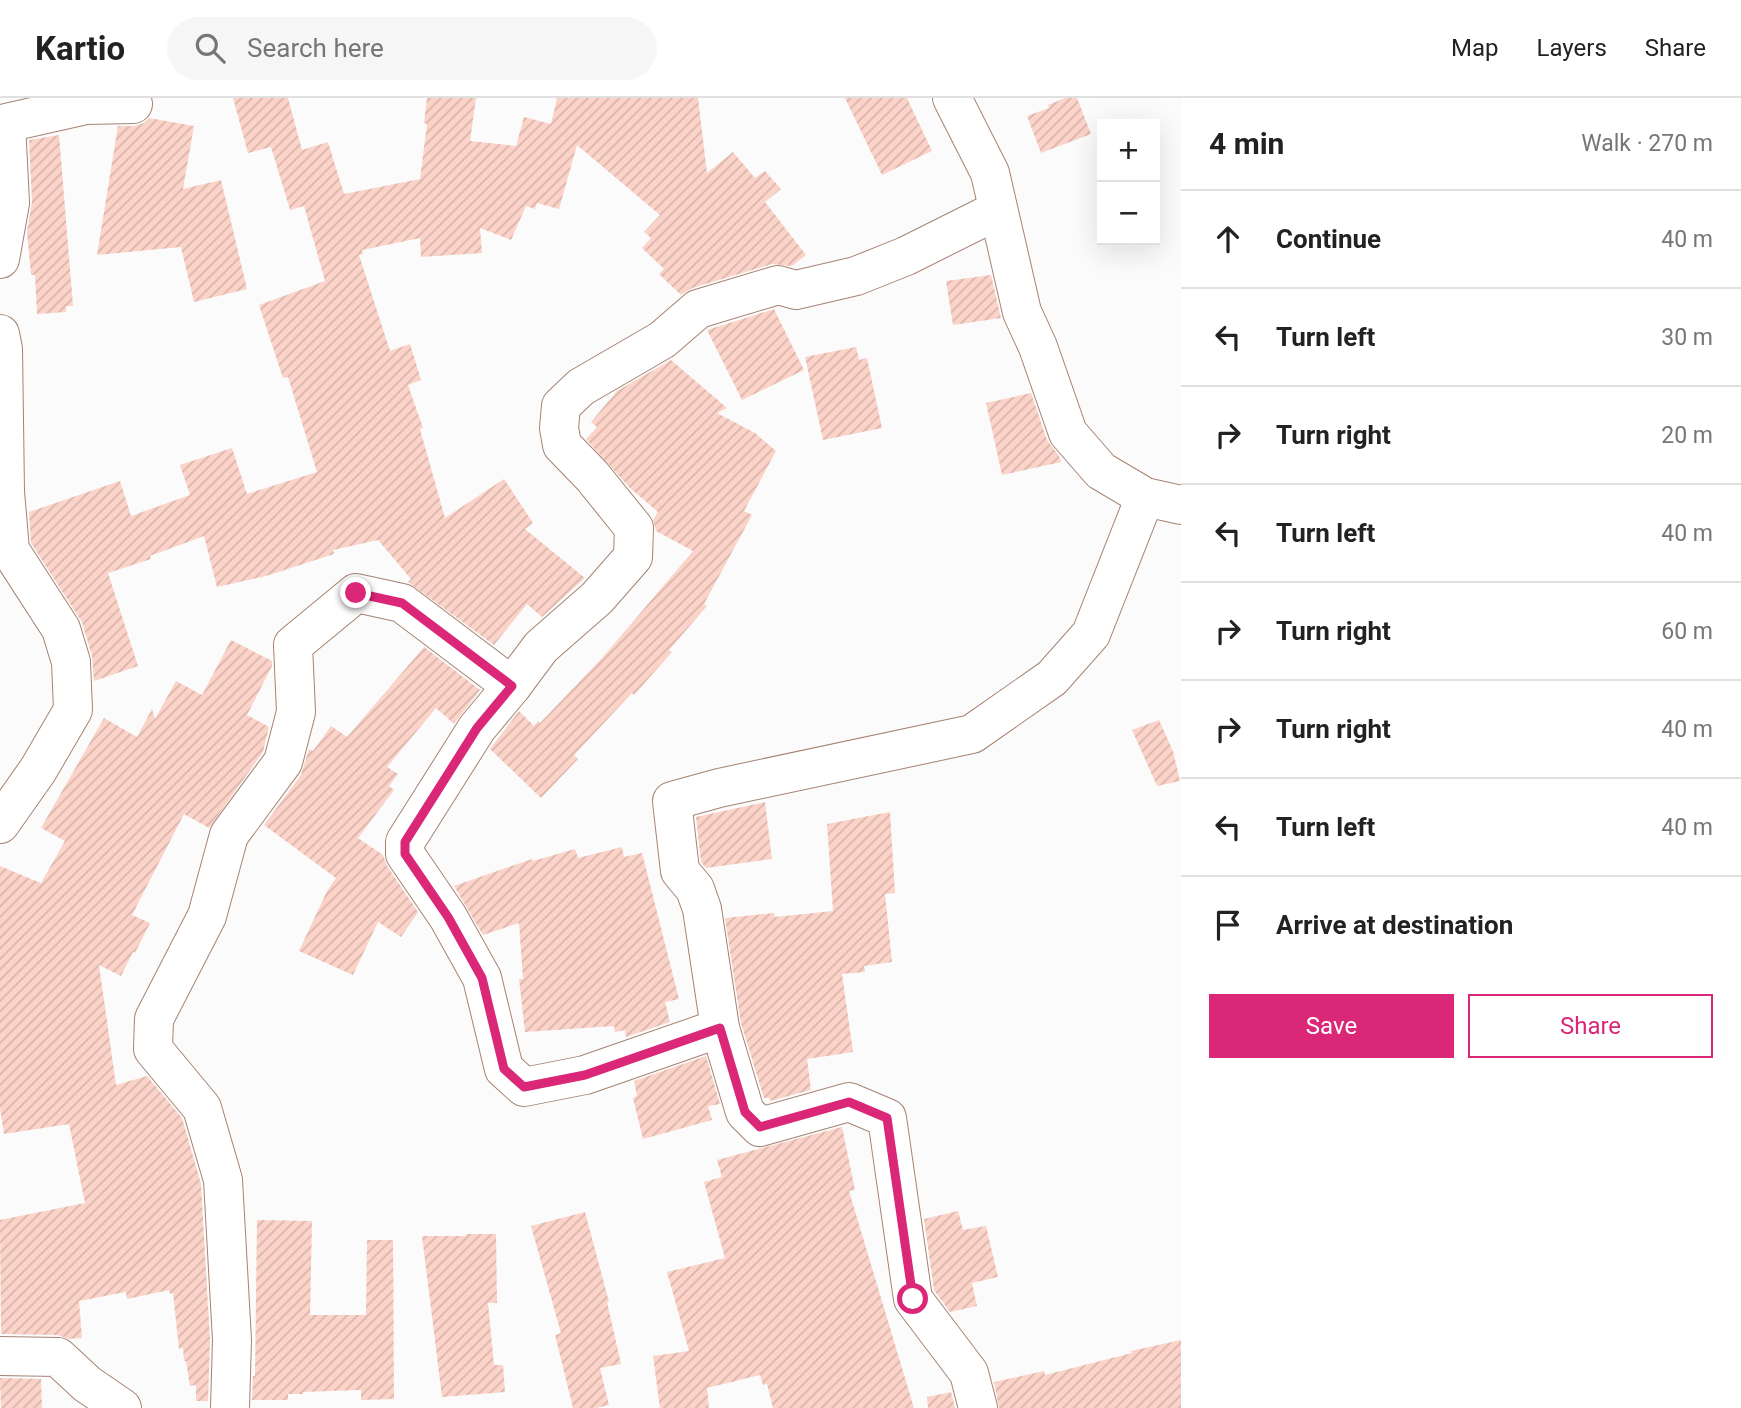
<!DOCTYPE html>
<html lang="en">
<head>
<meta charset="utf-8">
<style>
  :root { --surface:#fff; --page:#f6f6f6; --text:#222; --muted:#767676; --line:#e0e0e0; --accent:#db2777 }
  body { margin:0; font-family:Roboto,sans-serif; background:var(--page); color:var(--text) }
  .controls { position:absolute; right:21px; top:21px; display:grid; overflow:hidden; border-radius:0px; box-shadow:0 7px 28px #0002 }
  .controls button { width:63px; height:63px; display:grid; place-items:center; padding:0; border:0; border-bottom:2px solid var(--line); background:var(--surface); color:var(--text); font:35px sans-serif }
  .stop { position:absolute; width:21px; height:21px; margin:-16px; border:5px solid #db2777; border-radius:50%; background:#fff }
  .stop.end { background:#db2777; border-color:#fff; box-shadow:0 2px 7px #0008 }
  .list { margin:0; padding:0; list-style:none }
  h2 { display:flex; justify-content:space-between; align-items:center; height:91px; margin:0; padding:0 28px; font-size:30px }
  h2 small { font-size:23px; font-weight:400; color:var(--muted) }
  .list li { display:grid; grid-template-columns:46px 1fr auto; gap:21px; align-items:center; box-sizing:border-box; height:98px; padding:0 28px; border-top:2px solid var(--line) }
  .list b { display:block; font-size:26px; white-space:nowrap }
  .list em { font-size:23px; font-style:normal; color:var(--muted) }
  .actions { display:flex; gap:14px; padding:21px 28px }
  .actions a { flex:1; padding:16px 0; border:2px solid var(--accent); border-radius:0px; text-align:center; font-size:24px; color:var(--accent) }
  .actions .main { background:var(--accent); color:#fff }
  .icon { flex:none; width:38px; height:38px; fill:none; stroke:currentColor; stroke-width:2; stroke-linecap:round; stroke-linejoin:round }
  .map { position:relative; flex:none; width:1181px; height:1310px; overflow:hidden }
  header { display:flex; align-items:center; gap:42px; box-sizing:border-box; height:98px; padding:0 35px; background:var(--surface); border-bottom:2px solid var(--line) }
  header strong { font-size:33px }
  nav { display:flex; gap:38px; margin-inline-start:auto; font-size:24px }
  .search { width:490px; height:63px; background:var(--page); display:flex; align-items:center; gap:18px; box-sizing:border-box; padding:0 24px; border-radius:38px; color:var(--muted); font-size:26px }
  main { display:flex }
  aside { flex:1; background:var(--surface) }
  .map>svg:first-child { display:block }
</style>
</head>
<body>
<header>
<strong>Kartio</strong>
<div class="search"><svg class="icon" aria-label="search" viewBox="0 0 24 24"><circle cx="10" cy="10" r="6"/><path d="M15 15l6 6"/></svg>Search here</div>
<nav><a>Map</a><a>Layers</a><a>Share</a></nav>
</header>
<main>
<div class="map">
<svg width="1181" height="1310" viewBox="0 0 1181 1310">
  <defs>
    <pattern id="building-hatch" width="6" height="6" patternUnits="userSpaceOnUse" patternTransform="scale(1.75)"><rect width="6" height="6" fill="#fcd3c8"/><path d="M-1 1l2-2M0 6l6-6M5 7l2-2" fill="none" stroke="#d8b4ab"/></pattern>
  </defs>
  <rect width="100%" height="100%" fill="#fbfbfb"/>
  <g fill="url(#building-hatch)">
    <polygon points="233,0 288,0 302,52 328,44 344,96 420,81 427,26 424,25 427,0 476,0 470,43 516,48 524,19 551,26 557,0 698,0 707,75 733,54 755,80 765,73 781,91 765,104 806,157 792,168 772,166 692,190 681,197 659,176 664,171 642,150 651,140 644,134 660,117 577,47 559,111 537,105 535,111 526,108 511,142 480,130 482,155 421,159 420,140 362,152 363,156 359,157 390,253 410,246 421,282 408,287 423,330 420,331 445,420 504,381 533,425 525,431 585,480 542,519 527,506 494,547 408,484 411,481 378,442 333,452 334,456 266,478 217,489 204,438 150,458 151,461 108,475 138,568 94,583 92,558 82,524 31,445 29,414 120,383 131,418 190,397 180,367 232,350 247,396 317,374 288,279 283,280 259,207 325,183 304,108 290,112 271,49 248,55"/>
    <polygon points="845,0 907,0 932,53 882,77"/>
    <polygon points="1065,0 1077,0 1091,36 1041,55 1027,18 1049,10 1048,7"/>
    <polygon points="149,20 194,28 183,91 221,82 247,191 194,204 181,149 97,157 118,28 134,28 144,25"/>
    <polygon points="59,37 73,208 66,208 66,214 37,216 35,177 31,177 27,134 32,104 29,42"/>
    <polygon points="991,177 1001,220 953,227 946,183"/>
    <polygon points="774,211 804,272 742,302 707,232"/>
    <polygon points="856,249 859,262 867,260 882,330 823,342 805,259"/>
    <polygon points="671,262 727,310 717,315 755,335 776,353 744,413 752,417 704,506 707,508 669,552 672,554 634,597 632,595 574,657 578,661 541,700 490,651 519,613 534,628 538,623 540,625 603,559 693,453 656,433 653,422 658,414 630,390 586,341 597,329 591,324 617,293"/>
    <polygon points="1031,295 1047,342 1059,358 1061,364 1002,377 986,305"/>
    <polygon points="231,542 272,563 272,568 247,617 269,629 263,654 209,730 184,716 132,817 150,825 135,855 133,854 121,878 99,867 116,987 147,978 182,1020 201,1086 210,1242 208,1303 196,1303 196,1287 190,1288 186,1263 184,1263 183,1250 179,1251 173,1195 170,1196 169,1192 127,1201 126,1194 79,1203 82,1240 69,1241 58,1237 1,1236 0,1122 85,1105 69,1026 4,1036 0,1010 0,768 41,785 65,743 41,730 104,620 137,639 152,611 155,621 176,583 202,597"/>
    <polygon points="424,549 480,592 454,626 436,610 387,669 398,676 389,688 394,692 358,740 383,757 387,768 418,814 401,839 378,824 353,877 299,853 327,793 336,780 264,727 301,677 309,651 313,653 331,628 347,639"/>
    <polygon points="1159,622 1173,653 1180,683 1157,688 1132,632"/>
    <polygon points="765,704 772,761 706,770 701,764 696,719"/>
    <polygon points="890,714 895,795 885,796 892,864 864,868 865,874 842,876 853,954 807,961 811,992 770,1003 769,1000 764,1000 741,925 725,820 774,815 775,819 833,813 827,726"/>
    <polygon points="622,749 624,759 642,755 679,901 665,904 670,924 626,939 625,932 615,934 614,928 525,934 519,881 523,881 519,825 483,837 454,788 532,761 533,763 575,751 578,760"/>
    <polygon points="706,958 720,1006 708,1008 712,1022 643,1041 633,1000 637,998 634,983"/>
    <polygon points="842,1029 855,1092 849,1093 914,1310 773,1310 767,1286 763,1287 760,1277 707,1290 709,1310 660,1310 653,1258 689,1253 667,1174 725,1160 704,1084 722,1079 717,1062"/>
    <polygon points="958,1113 963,1132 986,1128 998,1179 972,1185 977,1208 950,1214 934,1192 924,1121"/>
    <polygon points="585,1114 609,1204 607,1204 621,1266 600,1270 609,1307 596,1310 573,1310 555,1237 561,1235 531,1128"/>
    <polygon points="257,1122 312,1123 310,1217 366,1217 367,1142 393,1142 394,1301 361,1302 361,1292 303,1294 303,1296 288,1296 288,1302 252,1302 253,1278 255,1278"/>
    <polygon points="466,1136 496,1136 497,1205 488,1205 494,1267 503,1267 505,1294 442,1299 422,1138 466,1138"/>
    <polygon points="1181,1242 1181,1310 999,1310 994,1284 1044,1273 1045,1277 1132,1255 1131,1253"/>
    <polygon points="0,1280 41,1281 42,1310 1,1310"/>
    <polygon points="951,1294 955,1310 928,1310 927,1299"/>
  </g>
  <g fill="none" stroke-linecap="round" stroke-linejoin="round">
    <g stroke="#a58371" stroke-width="40">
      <g id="street">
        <polyline points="952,0 990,75 1022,214 1038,249 1068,335 1101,373 1145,399 1181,407"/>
        <polyline points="0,161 10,105 6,25 86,7 133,6"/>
        <polyline points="0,236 3,251 5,394 10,452 61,531 71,564 73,612 38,672 0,726"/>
        <polyline points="720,930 585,977 524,989 504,971 482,880 448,819 405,756 405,744 477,630 512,588 541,549 597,500 633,459 634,430 592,378 562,347 559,330 561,308 581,289 662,242 698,211 778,187 796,192 856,178 906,158 998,112"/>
        <polyline points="0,1258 58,1259 87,1286 122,1310"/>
        <polyline points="230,1310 232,1242 223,1082 202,1010 153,951 154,921 207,818 229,737 283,664 296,614 293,547 356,495 402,505 512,588"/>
        <polyline points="978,1310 969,1275 913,1201 887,1020 849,1004 760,1029 745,1014 720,930 702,811 695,791 680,773 672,703 719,690 972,636 1052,580 1091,536 1145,399"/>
      </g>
    </g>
    <use href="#street" stroke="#fff" stroke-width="38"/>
  </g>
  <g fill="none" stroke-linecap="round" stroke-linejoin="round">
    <polyline stroke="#db2777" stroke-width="9" points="356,495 402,505 512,588 477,630 405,744 405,756 448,819 482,880 504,971 524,989 585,977 720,930 745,1014 760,1029 849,1004 887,1020 913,1201"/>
  </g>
</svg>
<div class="controls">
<button>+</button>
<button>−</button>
</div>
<div class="stop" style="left:913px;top:1201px"></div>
<div class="stop end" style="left:356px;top:495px"></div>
</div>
<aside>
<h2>4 min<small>Walk · 270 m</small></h2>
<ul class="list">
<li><svg class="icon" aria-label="ahead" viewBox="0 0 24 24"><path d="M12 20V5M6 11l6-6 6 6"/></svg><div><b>Continue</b></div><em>40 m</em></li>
<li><svg class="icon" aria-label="left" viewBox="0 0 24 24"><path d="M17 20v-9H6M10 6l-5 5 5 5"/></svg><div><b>Turn left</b></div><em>30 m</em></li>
<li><svg class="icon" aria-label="right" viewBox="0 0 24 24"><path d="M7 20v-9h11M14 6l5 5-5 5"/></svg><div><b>Turn right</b></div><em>20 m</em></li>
<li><svg class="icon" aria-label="left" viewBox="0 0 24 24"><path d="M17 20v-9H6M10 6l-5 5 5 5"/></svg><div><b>Turn left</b></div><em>40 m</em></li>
<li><svg class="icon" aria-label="right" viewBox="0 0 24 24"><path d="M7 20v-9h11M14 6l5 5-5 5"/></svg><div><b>Turn right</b></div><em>60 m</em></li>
<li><svg class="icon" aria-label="right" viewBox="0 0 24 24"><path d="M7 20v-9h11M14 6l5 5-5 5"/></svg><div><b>Turn right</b></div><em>40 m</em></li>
<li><svg class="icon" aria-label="left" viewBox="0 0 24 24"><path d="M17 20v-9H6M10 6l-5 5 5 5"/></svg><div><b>Turn left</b></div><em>40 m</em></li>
<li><svg class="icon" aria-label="arrive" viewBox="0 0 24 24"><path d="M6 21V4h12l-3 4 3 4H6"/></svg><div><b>Arrive at destination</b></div></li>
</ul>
<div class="actions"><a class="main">Save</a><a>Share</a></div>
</aside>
</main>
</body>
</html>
